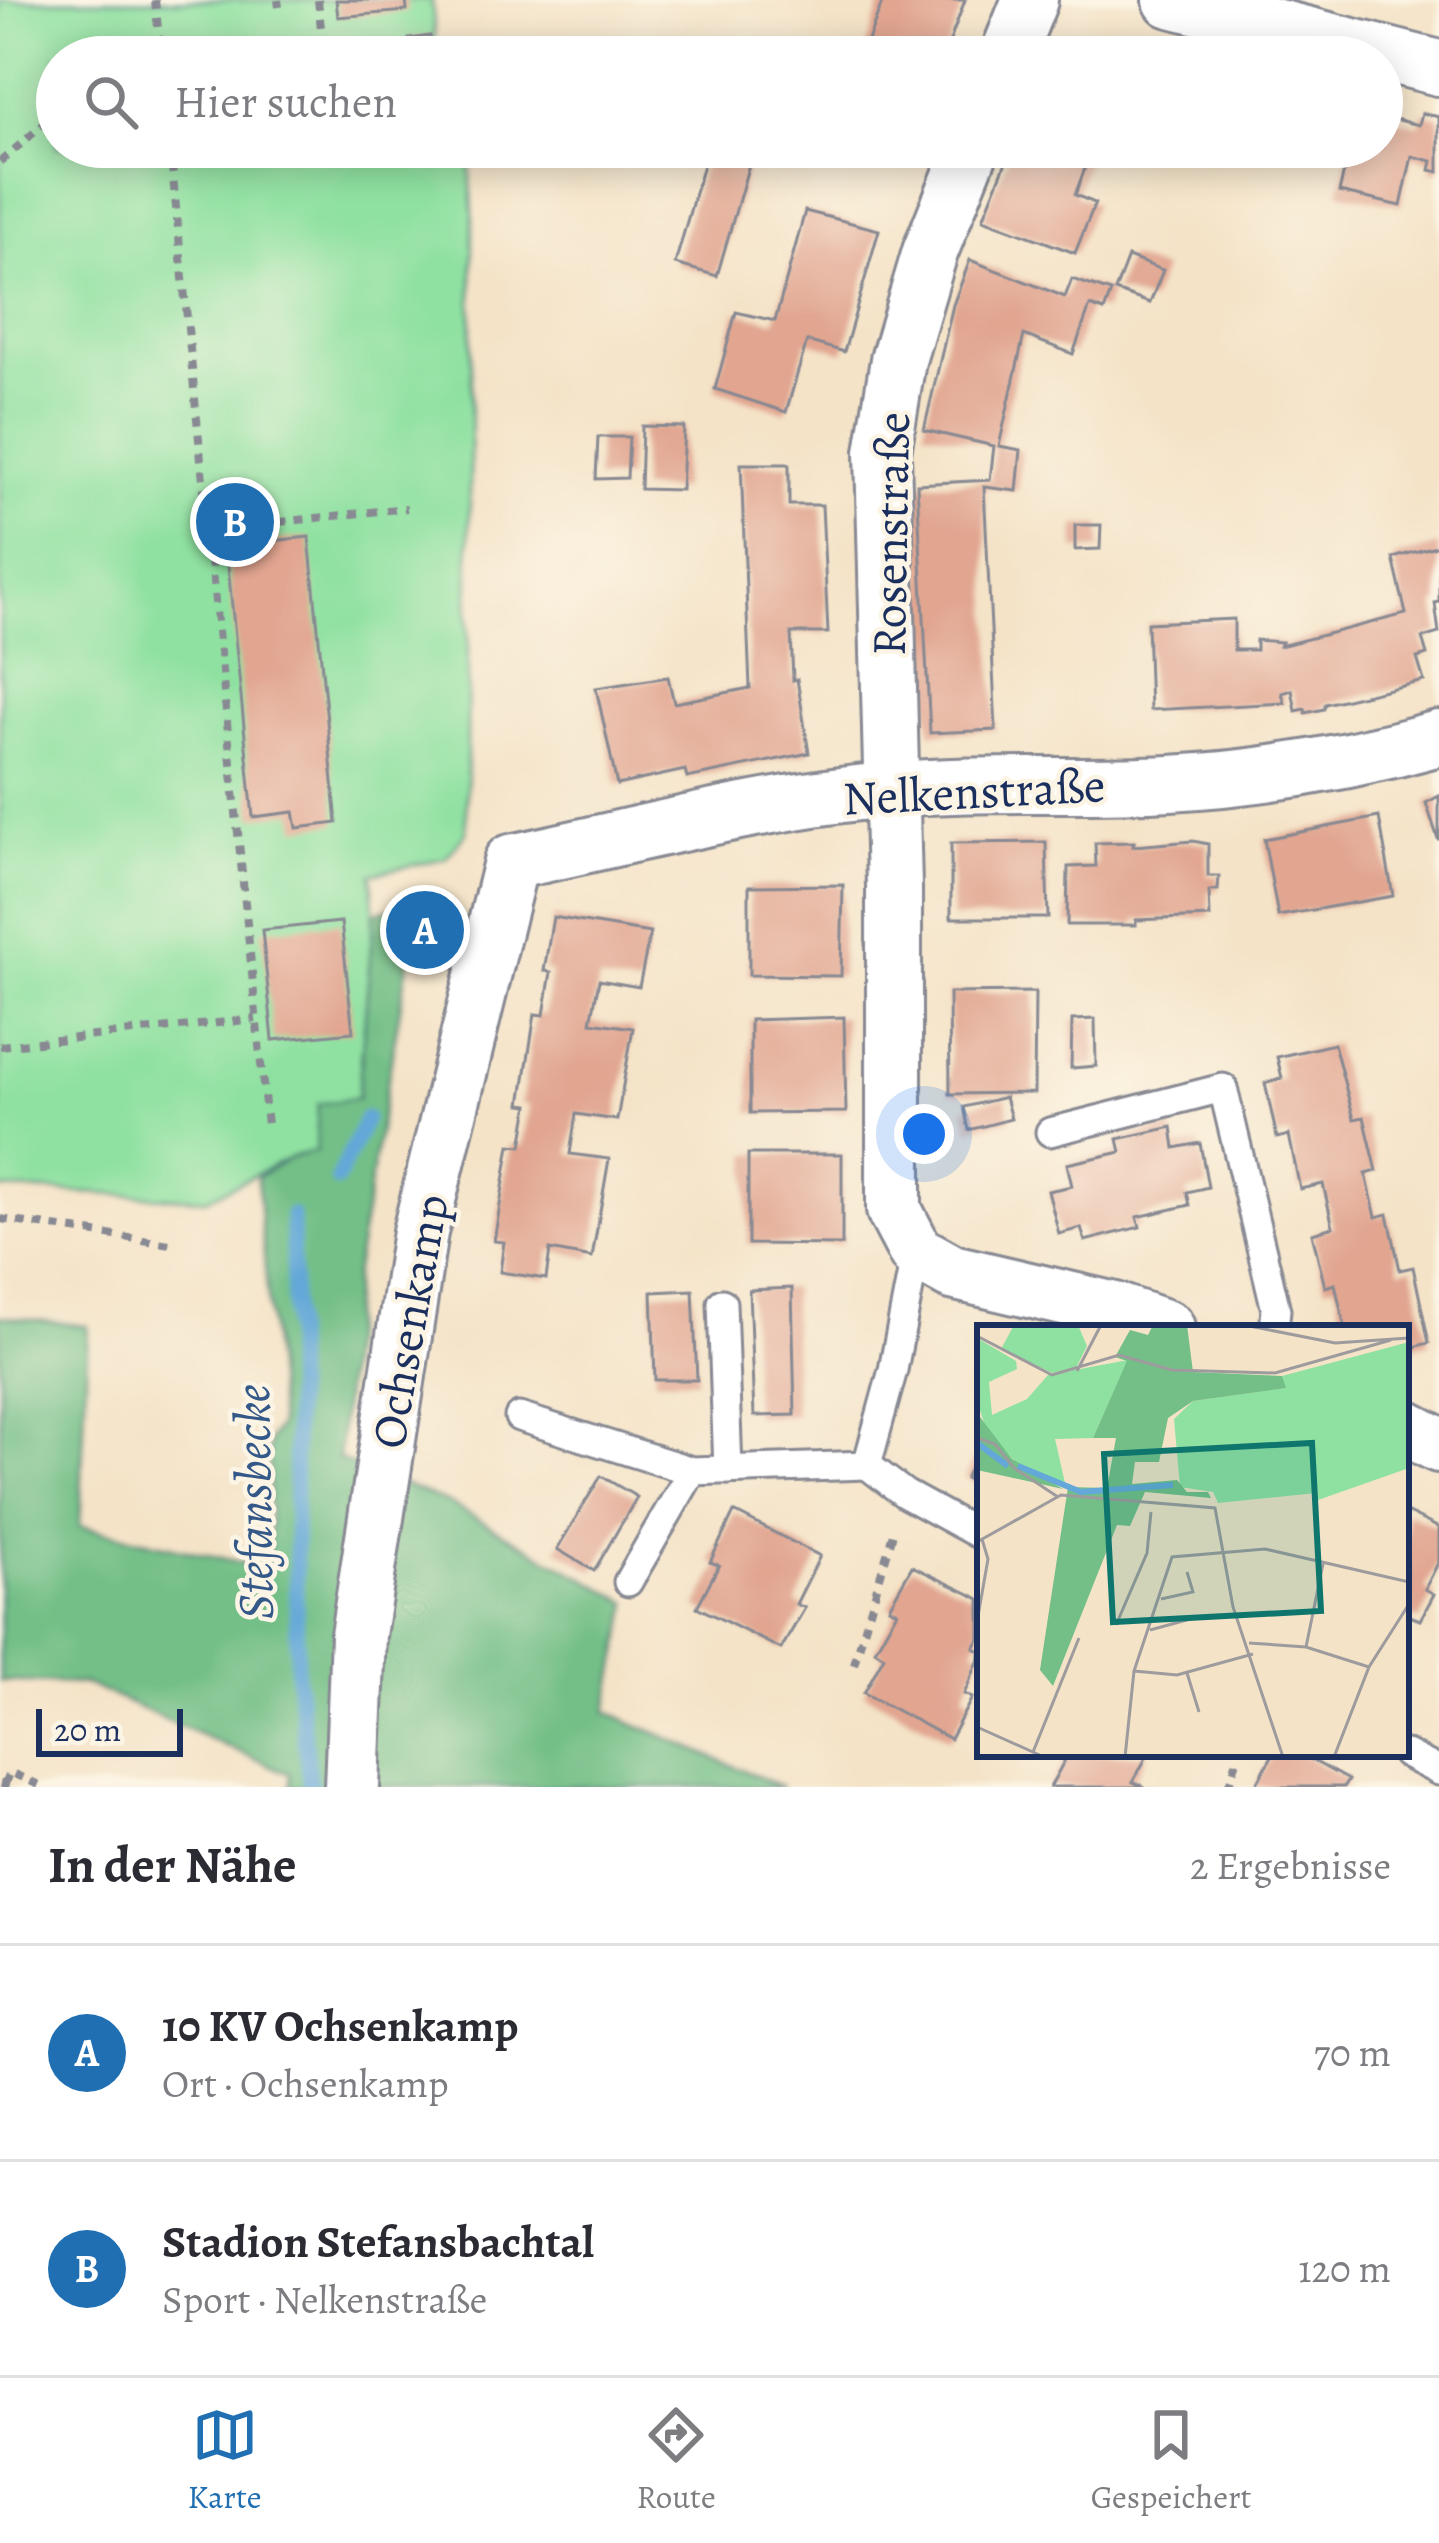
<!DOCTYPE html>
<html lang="de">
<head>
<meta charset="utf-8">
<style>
  :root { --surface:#fff; --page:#f2f2f3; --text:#2b2b33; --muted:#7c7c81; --line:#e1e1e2; --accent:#1f6fb2 }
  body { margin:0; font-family:Alegreya,serif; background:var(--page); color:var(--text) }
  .scale { position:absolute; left:36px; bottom:30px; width:147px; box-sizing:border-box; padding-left:12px; border:6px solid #1b2f5e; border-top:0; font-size:33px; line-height:42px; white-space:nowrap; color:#1b2f5e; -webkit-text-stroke:9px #fcf5e5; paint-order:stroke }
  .you { position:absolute; left:924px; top:1134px; width:42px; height:42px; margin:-30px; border:9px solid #fff; border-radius:50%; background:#1a73e8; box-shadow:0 0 0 18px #1a73e833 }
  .badge { display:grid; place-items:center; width:78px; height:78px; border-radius:50%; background:var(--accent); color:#fff; font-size:39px; font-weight:700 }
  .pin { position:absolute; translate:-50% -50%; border:6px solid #fff; box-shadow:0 3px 12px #0006 }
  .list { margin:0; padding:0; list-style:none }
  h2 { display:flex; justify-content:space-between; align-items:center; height:156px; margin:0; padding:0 48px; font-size:51px }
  h2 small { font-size:39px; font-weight:400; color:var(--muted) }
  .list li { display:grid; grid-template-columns:78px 1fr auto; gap:36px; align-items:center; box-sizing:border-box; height:216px; padding:0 48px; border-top:3px solid var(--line) }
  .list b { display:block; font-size:45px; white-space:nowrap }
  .list p { margin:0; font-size:39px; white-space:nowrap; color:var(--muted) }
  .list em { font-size:39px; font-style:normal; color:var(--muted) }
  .icon { flex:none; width:66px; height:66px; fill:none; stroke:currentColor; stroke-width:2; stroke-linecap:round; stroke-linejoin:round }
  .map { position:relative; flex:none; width:1439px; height:1787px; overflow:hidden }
  .search { position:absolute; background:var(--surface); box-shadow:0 6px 30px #0003; left:36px; right:36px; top:36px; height:132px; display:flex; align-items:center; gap:30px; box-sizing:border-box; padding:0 42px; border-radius:66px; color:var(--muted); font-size:45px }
  .sheet { height:588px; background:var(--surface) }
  nav { display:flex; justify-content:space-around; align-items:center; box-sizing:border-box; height:168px; border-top:3px solid var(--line); background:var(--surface); font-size:33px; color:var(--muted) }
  nav a { display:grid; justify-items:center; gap:6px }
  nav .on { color:var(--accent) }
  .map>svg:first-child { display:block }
</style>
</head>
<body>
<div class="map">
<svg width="1439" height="1787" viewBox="0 0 1439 1787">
  <rect width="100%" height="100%" fill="#fcf5e5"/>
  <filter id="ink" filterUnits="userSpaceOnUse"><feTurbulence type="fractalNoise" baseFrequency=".00833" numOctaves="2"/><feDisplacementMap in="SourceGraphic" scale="24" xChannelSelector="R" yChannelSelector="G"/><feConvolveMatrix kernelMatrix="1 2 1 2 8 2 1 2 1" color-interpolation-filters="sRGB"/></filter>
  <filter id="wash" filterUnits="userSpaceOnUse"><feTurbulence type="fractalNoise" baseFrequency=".004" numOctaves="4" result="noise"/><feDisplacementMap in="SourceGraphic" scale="48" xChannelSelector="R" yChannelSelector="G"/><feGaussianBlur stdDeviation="2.7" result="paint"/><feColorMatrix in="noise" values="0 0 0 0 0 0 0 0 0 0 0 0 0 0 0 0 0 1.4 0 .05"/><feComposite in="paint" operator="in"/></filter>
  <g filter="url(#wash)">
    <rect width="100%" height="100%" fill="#f4e3c7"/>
    <polygon fill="#8fe1a1" stroke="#558880" stroke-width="3" points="0,0 432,0 436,57 57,57 57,147 469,147 473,212 466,832 446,858 372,874 374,913 358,1099 316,1151 292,1157 206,1199 0,1189"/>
    <polygon fill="#73bf87" stroke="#477772" stroke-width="3" points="427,897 417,910 354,1275 338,1459 449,1503 629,1603 607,1712 782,1787 290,1787 290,1774 85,1684 0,1681 0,1316 88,1326 80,1526 270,1569 269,1442 279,1424 257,1177 292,1157 316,1151 318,1104 358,1098 374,913"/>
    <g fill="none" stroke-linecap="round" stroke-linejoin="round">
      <g stroke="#63a8d8" stroke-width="15">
        <polyline points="337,1180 366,1118"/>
        <polyline points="292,1215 297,1678 310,1787"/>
      </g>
    </g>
    <g id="blocks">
      <g fill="#e1a590">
        <polygon points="336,0 406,0 407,11 338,17"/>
        <polygon points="883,0 965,0 944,57 862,57"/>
        <polygon points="430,36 432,56 411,57 409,39"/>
        <polygon points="1422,113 1439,117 1439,172 1430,170 1432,161 1412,156 1401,206 1339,192 1350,147 1382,147 1382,116 1419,125"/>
        <polygon points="708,147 754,147 717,276 675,264"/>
        <polygon points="1012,147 1093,147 1075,195 1095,203 1075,253 983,219"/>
        <polygon points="805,211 879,230 844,352 807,341 786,412 715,389 736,312 775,321"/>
        <polygon points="1128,257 1163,270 1150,303 1115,291"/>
        <polygon points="970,260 1065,297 1072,279 1111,292 1104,311 1090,306 1073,354 1024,335 999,446 1021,450 1017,491 984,487 996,730 930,733 917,484 990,480 994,446 924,430 953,305"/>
        <polygon points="642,426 684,427 681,490 640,489"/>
        <polygon points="598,437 629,437 627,478 596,479"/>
        <polygon points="741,464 789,464 789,505 822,505 828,633 791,633 793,680 797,679 809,753 687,778 685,770 617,785 596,688 668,677 674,703 750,688"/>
        <polygon points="1075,525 1101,525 1100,549 1075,550"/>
        <polygon points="309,537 337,823 297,828 294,812 253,817 226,546"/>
        <polygon points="1439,545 1439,602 1435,603 1439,633 1422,638 1427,655 1417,658 1424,681 1325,704 1324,709 1306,713 1305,709 1296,711 1292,690 1282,693 1285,703 1150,710 1147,623 1234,619 1234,650 1256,650 1256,640 1282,642 1280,646 1406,614 1393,558"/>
        <polygon points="1439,796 1439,839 1438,839 1426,803"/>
        <polygon points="1379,817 1393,896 1278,916 1264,839"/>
        <polygon points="1193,841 1208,844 1208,876 1219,876 1218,890 1209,891 1210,917 1136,920 1136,925 1067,925 1068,867 1096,866 1095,843 1134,842 1133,846"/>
        <polygon points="1046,842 1048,918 951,918 951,843"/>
        <polygon points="843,885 841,976 749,975 749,886"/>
        <polygon points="421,916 431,916 428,943 418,943"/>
        <polygon points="553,917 650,933 639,987 599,980 591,1022 633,1028 617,1120 576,1114 570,1154 609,1159 592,1258 550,1250 546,1279 500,1272 504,1242 494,1241 510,1145 522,1146 529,1105 521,1104 535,1014 544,1015 551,972 544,971"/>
        <polygon points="341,922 353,1032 273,1040 262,930"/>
        <polygon points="1035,992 1034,1093 950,1094 949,993"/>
        <polygon points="844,1017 846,1112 750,1113 750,1020"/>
        <polygon points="1095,1019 1096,1066 1071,1068 1072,1020"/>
        <polygon points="1334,1044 1354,1119 1364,1117 1377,1171 1366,1174 1376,1217 1388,1214 1400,1270 1413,1267 1429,1343 1406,1349 1406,1328 1345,1328 1335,1284 1325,1287 1312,1233 1333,1227 1323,1184 1300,1189 1289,1135 1277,1138 1265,1083 1282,1078 1277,1057"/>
        <polygon points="1005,1097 1011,1119 969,1130 964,1107"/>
        <polygon points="1172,1127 1175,1148 1200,1143 1208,1187 1187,1192 1190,1205 1137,1217 1140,1227 1085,1241 1081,1228 1059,1234 1048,1191 1072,1186 1067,1164 1121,1152 1118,1139"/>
        <polygon points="748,1154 842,1154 842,1245 748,1244"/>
        <polygon points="792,1288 795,1415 754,1416 749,1290"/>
        <polygon points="693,1290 697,1380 655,1380 652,1292"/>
        <polygon points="980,1448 980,1486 965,1478"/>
        <polygon points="601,1476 637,1497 594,1571 557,1549"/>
        <polygon points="734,1512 820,1556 796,1604 805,1608 781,1649 697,1607 719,1565 710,1562"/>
        <polygon points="1406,1512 1439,1528 1439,1561 1425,1589 1434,1594 1420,1620 1410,1616 1406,1624"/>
        <polygon points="912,1566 980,1599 980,1637 974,1648 980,1651 980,1657 964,1694 972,1698 950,1739 864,1693 884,1656 875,1650 897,1611 889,1607"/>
        <polygon points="1068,1754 1148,1754 1133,1782 1145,1787 1050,1787"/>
        <polygon points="1273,1754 1301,1754 1348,1780 1344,1787 1255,1787"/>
      </g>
    </g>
  </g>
  <g filter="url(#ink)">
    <use href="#blocks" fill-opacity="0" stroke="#888992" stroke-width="3"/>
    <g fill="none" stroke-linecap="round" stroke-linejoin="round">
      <g stroke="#888992" stroke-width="33">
        <g id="service">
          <polyline points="1050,1132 1223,1088 1276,1310 1274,1328"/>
          <polyline points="722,1303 728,1470"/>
          <polyline points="519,1417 692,1471 867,1465 905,1494 980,1535"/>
          <polyline points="867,1465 893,1370 916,1252"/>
          <polyline points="628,1582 692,1471"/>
          <polyline points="1406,1754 1439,1771"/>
        </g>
      </g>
      <g stroke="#888992" stroke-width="60">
        <g id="minor">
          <polyline points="1171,0 1439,68"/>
          <polyline points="1007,57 1030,0"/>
          <polyline points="972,147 930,252 898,360 883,452 894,887 894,1210 916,1252 952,1272 1115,1310 1167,1328"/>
          <polyline points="1406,1428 1439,1445"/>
          <path d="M352,1787L358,1635L420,1232L511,862C635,836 761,801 887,790C981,781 1076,788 1170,783C1262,778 1350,763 1439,738"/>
        </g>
      </g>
      <g stroke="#888992" stroke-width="8" stroke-dasharray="9 9" stroke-linecap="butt">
        <polyline points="155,0 161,57"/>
        <polyline points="278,0 279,7"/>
        <polyline points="318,0 324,57"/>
        <polyline points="170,147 267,1125"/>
        <polyline points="0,162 44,124 57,122"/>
        <polyline points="207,530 407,508"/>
        <polyline points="0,1046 256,1019"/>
        <polyline points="0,1219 177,1245"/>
        <polyline points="854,1664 894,1530"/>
        <polyline points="1037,1757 1038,1754"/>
        <polyline points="0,1784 14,1787"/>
        <polyline points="5,1784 9,1772 44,1787"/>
        <polyline points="1228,1787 1239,1754"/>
      </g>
      <use href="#service" stroke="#fff" stroke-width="27"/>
      <use href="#minor" stroke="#fff" stroke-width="54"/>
    </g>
  </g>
  <g text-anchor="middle" stroke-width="9" stroke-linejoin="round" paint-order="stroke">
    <g font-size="48" fill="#1b2f5e" stroke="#fcf5e5">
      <text transform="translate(890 534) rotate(-89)" y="17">Rosenstraße</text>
      <text transform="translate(974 791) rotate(-3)" y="17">Nelkenstraße</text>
      <text transform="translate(409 1321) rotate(-80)" y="17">Ochsenkamp</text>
    </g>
    <g font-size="51" font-style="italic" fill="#345989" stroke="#fcf5e5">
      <text transform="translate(253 1502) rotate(-91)" y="18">Stefansbecke</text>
    </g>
  </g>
  <g transform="translate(977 1325)">
    <rect width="432" height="432" fill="#f4e3c7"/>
    <path d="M37,0H101L110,21L98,45L75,48L24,24ZM0,13L39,36L40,44L12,57L15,90L50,74L71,50L151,35L116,113L78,114L88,158L41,139L11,110L0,76ZM432,17V143L341,175L339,168L241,178L236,167L203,162L197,94L216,76L308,63L305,51Z" fill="#8fe1a1"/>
    <path d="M176,0H210L216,47L305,51L309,63L216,76L191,93L182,137H158L155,159L200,155L210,167H231L234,173L168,167L153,201L140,200L76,361L63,345L91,162L130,163L139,113H116L150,36L138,32L153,5L171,10ZM0,88L35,134L86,164L0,145Z" fill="#73bf87"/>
    <path fill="none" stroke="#63a8d8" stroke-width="6" d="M0,118L31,141M41,141L104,167L196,160"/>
    <path fill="none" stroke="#9d9b9d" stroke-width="3" d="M267,0L358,18L432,13M0,11L75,50L142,30L195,45L298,48L414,15M100,46L124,0M0,113L18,119L37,143L81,172M0,217L84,170L238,183L256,282L306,432M184,274L216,267L210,247M0,297L11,234L5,214M139,300L170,228L174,187M173,305L217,293M272,318L329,322L392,342M329,322L346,239M157,346L200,350L276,329M210,348L222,387M0,402L67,432M56,427L102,313M148,432L157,346L195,232L288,224L432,257M357,432L392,342L432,279"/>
    <path fill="#0f766e" fill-opacity="0.15" stroke="#0f766e" stroke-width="6" d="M335,118L344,286L136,297L127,129Z"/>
    <rect width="432" height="432" fill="none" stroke="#1b2f5e" stroke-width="6"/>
  </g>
</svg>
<div class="scale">20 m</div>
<div class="you"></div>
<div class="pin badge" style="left:425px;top:930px">A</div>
<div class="pin badge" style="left:235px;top:522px">B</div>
<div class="search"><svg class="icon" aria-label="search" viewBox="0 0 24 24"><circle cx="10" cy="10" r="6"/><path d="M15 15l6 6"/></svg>Hier suchen</div>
</div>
<section class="sheet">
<h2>In der Nähe<small>2 Ergebnisse</small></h2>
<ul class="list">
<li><span class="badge">A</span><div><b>10 KV Ochsenkamp</b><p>Ort · Ochsenkamp</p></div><em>70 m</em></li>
<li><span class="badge">B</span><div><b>Stadion Stefansbachtal</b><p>Sport · Nelkenstraße</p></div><em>120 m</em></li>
</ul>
</section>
<nav>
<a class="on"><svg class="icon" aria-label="map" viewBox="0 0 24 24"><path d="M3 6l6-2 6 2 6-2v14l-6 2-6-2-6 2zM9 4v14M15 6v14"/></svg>Karte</a>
<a><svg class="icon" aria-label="directions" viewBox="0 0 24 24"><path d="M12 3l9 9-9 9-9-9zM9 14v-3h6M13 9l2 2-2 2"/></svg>Route</a>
<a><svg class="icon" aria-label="saved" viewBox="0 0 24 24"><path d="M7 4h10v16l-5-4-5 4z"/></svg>Gespeichert</a>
</nav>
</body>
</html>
